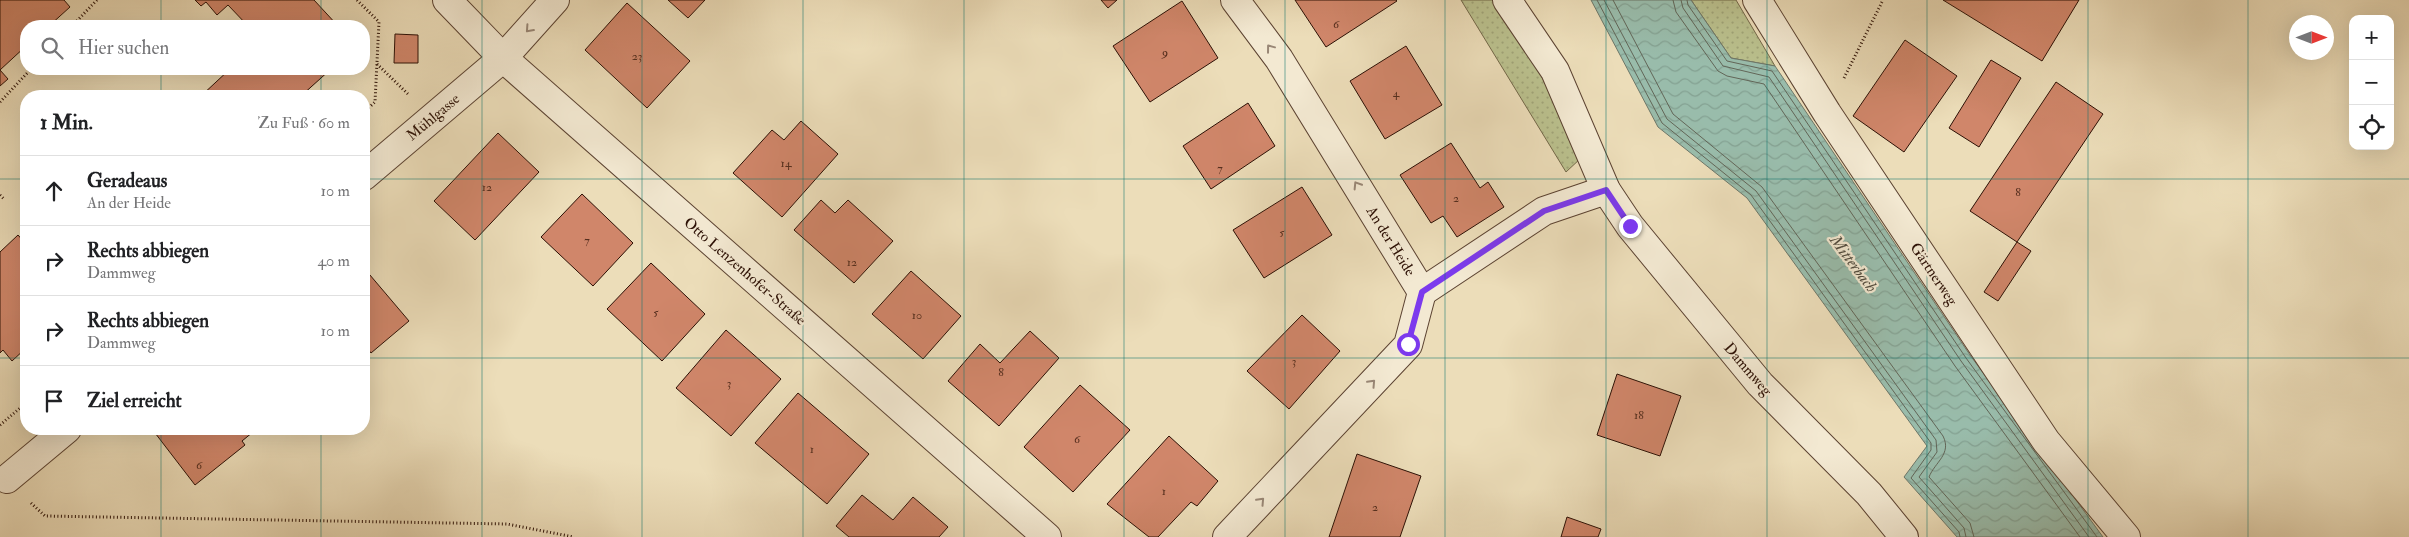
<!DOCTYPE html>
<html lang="de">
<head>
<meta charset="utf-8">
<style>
  :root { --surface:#fff; --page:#f2f2f2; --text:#202124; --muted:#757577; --line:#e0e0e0 }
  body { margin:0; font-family:"IM FELL Double Pica",serif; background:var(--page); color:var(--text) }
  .controls { position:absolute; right:15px; top:15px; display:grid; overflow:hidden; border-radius:10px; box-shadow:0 5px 20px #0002 }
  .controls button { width:45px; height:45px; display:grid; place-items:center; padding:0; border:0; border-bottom:1px solid var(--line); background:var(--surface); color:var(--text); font:25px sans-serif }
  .compass { position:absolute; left:2289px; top:15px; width:45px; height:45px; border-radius:50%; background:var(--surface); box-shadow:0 5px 20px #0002; rotate:90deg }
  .stop { position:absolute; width:15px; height:15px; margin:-11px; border:4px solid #7c3aed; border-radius:50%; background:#fff }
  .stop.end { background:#7c3aed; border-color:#fff; box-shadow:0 1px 5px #0008 }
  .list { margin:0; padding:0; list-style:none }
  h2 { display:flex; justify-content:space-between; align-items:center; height:65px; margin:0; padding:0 20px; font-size:21px }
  h2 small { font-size:16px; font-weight:400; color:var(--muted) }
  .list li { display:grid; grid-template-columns:32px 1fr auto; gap:15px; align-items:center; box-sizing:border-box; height:70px; padding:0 20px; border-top:1px solid var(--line) }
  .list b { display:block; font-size:19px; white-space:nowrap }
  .list p { margin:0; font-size:16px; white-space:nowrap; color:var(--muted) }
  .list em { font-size:16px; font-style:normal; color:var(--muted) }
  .icon { flex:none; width:28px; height:28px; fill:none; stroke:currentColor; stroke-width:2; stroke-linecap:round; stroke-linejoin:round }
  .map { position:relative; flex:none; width:2409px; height:537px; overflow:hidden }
  .search { position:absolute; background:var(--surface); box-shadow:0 5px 20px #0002; left:20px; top:20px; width:350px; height:55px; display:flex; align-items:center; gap:12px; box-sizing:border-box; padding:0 18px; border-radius:20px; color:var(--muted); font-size:19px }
  .panel { position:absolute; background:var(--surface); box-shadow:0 5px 20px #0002; left:20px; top:90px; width:350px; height:345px; border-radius:20px }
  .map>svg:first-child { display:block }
</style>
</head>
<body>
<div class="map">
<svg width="2409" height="537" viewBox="0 0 2409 537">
  <defs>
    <pattern id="grass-dots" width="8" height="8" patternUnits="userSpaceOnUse" patternTransform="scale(1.25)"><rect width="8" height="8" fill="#bac08d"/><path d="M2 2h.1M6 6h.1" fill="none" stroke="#a0a478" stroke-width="1.8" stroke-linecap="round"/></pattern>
    <pattern id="water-waves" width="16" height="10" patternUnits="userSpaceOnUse" patternTransform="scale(1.25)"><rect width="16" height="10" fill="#99bcab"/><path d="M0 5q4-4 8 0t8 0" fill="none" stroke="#84a192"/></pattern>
  </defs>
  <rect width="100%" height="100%" fill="#ecddb9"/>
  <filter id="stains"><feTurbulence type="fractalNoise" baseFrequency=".004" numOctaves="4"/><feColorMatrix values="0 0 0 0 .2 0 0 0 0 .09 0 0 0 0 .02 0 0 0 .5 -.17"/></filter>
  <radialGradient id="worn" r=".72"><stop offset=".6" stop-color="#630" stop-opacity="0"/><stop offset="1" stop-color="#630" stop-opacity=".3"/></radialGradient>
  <g fill="url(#grass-dots)" stroke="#736849">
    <polygon points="1461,0 1495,0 1539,71 1581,158 1566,172"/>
    <polygon points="1691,0 1736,0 1775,66 1731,58"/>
  </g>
  <polygon fill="url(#water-waves)" stroke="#6d7769" points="1591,0 1691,0 1731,58 1775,66 1970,355 2103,537 1957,537 1904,477 1927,446 1747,198 1658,127"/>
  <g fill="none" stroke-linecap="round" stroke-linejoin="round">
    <g stroke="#626658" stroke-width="1">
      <polyline points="1597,0 1662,123 1751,195 1931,443 1931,450 1911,478 1959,532 1960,537"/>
      <polyline points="1604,0 1667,119 1756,191 1936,440 1937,452 1919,477 1964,528 1966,537"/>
      <path d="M1613,0L1673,114L1762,187L1943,436C1952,454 1935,462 1929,477L1970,523L1974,537"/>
      <polyline points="1673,0 1676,12 1718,71 1727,76 1764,84 1955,366 2080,537"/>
      <polyline points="1681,0 1683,8 1723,66 1769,77 1961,361 2089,537"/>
      <polyline points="1687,0 1688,5 1727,61 1772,71 1966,358 2097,537"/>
    </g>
  </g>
  <g fill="#d0866a" stroke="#2c1005">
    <polygon points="0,0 64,0 70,7 49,26 26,26 26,46 0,70 8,79 0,86"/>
    <polygon points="195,0 314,0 338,26 248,26 228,5 217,15 206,2 201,6"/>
    <polygon points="668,0 705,0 688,18"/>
    <polygon points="1101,0 1117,0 1108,8"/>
    <polygon points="1295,0 1396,0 1397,1 1326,47"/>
    <polygon points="1943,0 2079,0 2042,61"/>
    <polygon points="1182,1 1218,58 1150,102 1113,46"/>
    <polygon points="627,3 690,61 647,108 585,50"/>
    <polygon points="395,34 418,35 418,63 394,63"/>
    <polygon points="1905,40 1957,76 1904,152 1853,116"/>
    <polygon points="1406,46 1442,105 1385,139 1350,81"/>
    <polygon points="1991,60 2021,78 1979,147 1949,128"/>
    <polygon points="230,69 331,69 301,96 201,96"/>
    <polygon points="2056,82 2103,114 2017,242 1970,211"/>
    <polygon points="1248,103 1275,146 1211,189 1183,146"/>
    <polygon points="801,121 838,154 782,217 733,173 772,130 784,140"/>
    <polygon points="498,133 539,172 475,240 434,201"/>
    <polygon points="1451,143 1480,188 1488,182 1504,207 1457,237 1443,216 1431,223 1400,175"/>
    <polygon points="1302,187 1332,235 1264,278 1233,230"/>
    <polygon points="582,194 633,243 593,286 541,237"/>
    <polygon points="821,200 835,213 848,200 893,241 854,283 794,230"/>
    <polygon points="18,235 26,244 26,348 12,361 3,350 0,353 0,252"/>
    <polygon points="2017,242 2031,251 1998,301 1984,292"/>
    <polygon points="651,263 705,314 662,361 607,309"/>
    <polygon points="364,268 409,321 371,353 364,344"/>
    <polygon points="911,271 961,316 923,359 872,314"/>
    <polygon points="1302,315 1340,351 1289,409 1247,371"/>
    <polygon points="726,330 781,379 731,436 676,388"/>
    <polygon points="1030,331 1059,358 999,426 948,381 980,344 1000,363"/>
    <polygon points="1617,374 1681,396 1660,456 1597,435"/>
    <polygon points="1080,385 1130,430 1073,492 1024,447"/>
    <polygon points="798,393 869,454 827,504 755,443"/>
    <polygon points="152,429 250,429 253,432 242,441 245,445 195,485"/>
    <polygon points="1169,436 1218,481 1197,506 1191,502 1158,537 1149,537 1107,504"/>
    <polygon points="1357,454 1421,476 1400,537 1329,537"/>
    <polygon points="862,495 893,520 913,497 948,527 939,537 849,537 836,526"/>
    <polygon points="1567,517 1601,529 1598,537 1561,537"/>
  </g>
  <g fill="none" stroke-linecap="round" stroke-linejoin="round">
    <g stroke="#5c4332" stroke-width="30">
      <g id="minor">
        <polyline points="447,0 503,58 1047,537"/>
        <polyline points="1507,0 1555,71 1606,190 1630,226 1760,384 1869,494 1904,537"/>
        <polyline points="1757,0 1827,113 2046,441 2126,537"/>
        <polyline points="364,176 503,58 555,0"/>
        <polyline points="1422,292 1544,211 1606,190"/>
        <polyline points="7,479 67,429"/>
        <polyline points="1227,537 1408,345 1422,292 1279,59 1235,0"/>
      </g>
    </g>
    <g stroke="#2c1005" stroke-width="3" stroke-dasharray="1 2.5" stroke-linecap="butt">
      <polyline points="357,0 379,22 375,102 364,112"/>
      <polyline points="72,26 97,0"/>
      <polyline points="377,64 409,95"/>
      <polyline points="1844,78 1883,0"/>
      <polyline points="0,102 31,69"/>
      <polyline points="0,195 4,199"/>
      <polyline points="0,425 26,403"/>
      <polyline points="31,503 45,516 507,524 574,537"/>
    </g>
    <use href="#minor" stroke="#f3e9d2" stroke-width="28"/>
  </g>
  <defs><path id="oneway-chevron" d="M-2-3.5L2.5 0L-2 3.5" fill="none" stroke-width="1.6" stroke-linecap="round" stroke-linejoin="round" transform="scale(1.25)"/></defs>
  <g stroke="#998776">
    <use href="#oneway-chevron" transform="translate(529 29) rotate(132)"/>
    <use href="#oneway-chevron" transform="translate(1270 48) rotate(-127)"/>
    <use href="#oneway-chevron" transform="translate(1357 185) rotate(-122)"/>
    <use href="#oneway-chevron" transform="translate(1372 383) rotate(-47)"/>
    <use href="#oneway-chevron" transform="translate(1261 501) rotate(-47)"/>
  </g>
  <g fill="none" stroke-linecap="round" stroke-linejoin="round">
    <polyline stroke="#7c3aed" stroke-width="6" points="1408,344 1422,292 1544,211 1606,190 1630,226"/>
  </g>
  <path fill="none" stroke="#0f766e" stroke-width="1" stroke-opacity="0.55" d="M161,0V26M321,0V26M482,0V537M642,0V537M803,0V537M964,0V537M1124,0V537M1285,0V537M1445,0V537M1606,0V537M1767,0V537M1927,0V537M2088,0V537M2248,0V537M161,69V96M321,69V96M0,179H26M364,179H2409M0,358H26M364,358H2409M161,429V537M321,429V537"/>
  <g text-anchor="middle" stroke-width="4.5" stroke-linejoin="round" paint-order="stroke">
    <g font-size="12" fill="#552e1e">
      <text x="1336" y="28">6</text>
      <text x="1165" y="56">9</text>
      <text x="637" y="60">23</text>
      <text x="1396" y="97">4</text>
      <text x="786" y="167">14</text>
      <text x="1220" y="172">7</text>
      <text x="487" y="191">12</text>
      <text x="2018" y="196">8</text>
      <text x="1456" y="202">2</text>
      <text x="1282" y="236">5</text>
      <text x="587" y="244">7</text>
      <text x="852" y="266">12</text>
      <text x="656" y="316">5</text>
      <text x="917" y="319">10</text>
      <text x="1294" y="365">3</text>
      <text x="1001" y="376">8</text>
      <text x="729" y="387">3</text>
      <text x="1639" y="419">18</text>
      <text x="1077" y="443">6</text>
      <text x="812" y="453">1</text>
      <text x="199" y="469">6</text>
      <text x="1164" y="495">1</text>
      <text x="1375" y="511">2</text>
    </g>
    <g font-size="15" fill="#2c1005" stroke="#f3e9d2">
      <text transform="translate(433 117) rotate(-40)" y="5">Mühlgasse</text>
      <text transform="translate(1391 241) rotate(58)" y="5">An der Heide</text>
      <text transform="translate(745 271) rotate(41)" y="5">Otto Lenzenhofer-Straße</text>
      <text transform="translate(1934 274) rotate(56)" y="5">Gärtnerweg</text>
      <text transform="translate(1748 369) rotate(49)" y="5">Dammweg</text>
    </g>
    <g font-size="16" font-style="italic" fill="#524c3f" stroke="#f3e9d2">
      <text transform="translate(1854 263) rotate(53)" y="6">Mitterbach</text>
    </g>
  </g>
  <rect width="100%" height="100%" filter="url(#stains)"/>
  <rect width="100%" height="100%" fill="url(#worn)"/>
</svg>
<div class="controls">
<button>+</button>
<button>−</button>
<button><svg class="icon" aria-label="locate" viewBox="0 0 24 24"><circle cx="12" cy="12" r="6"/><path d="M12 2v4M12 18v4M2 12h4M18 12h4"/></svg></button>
</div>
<svg class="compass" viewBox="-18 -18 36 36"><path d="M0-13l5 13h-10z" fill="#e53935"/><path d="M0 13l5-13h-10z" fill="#757577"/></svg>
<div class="stop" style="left:1408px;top:344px"></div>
<div class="stop end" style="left:1630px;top:226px"></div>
<div class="search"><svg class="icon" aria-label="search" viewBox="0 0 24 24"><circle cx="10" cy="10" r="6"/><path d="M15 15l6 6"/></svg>Hier suchen</div>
<section class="panel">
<h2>1 Min.<small>Zu Fuß · 60 m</small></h2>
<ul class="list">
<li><svg class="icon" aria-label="ahead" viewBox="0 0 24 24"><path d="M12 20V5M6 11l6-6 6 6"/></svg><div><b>Geradeaus</b><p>An der Heide</p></div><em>10 m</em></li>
<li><svg class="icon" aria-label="right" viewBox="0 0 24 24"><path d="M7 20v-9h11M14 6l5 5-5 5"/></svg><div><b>Rechts abbiegen</b><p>Dammweg</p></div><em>40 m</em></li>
<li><svg class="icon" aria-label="right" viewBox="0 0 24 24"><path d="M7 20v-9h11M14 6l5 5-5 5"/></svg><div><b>Rechts abbiegen</b><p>Dammweg</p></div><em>10 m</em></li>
<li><svg class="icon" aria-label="arrive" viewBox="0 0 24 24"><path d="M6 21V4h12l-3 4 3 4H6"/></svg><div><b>Ziel erreicht</b></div></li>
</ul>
</section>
</div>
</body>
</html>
